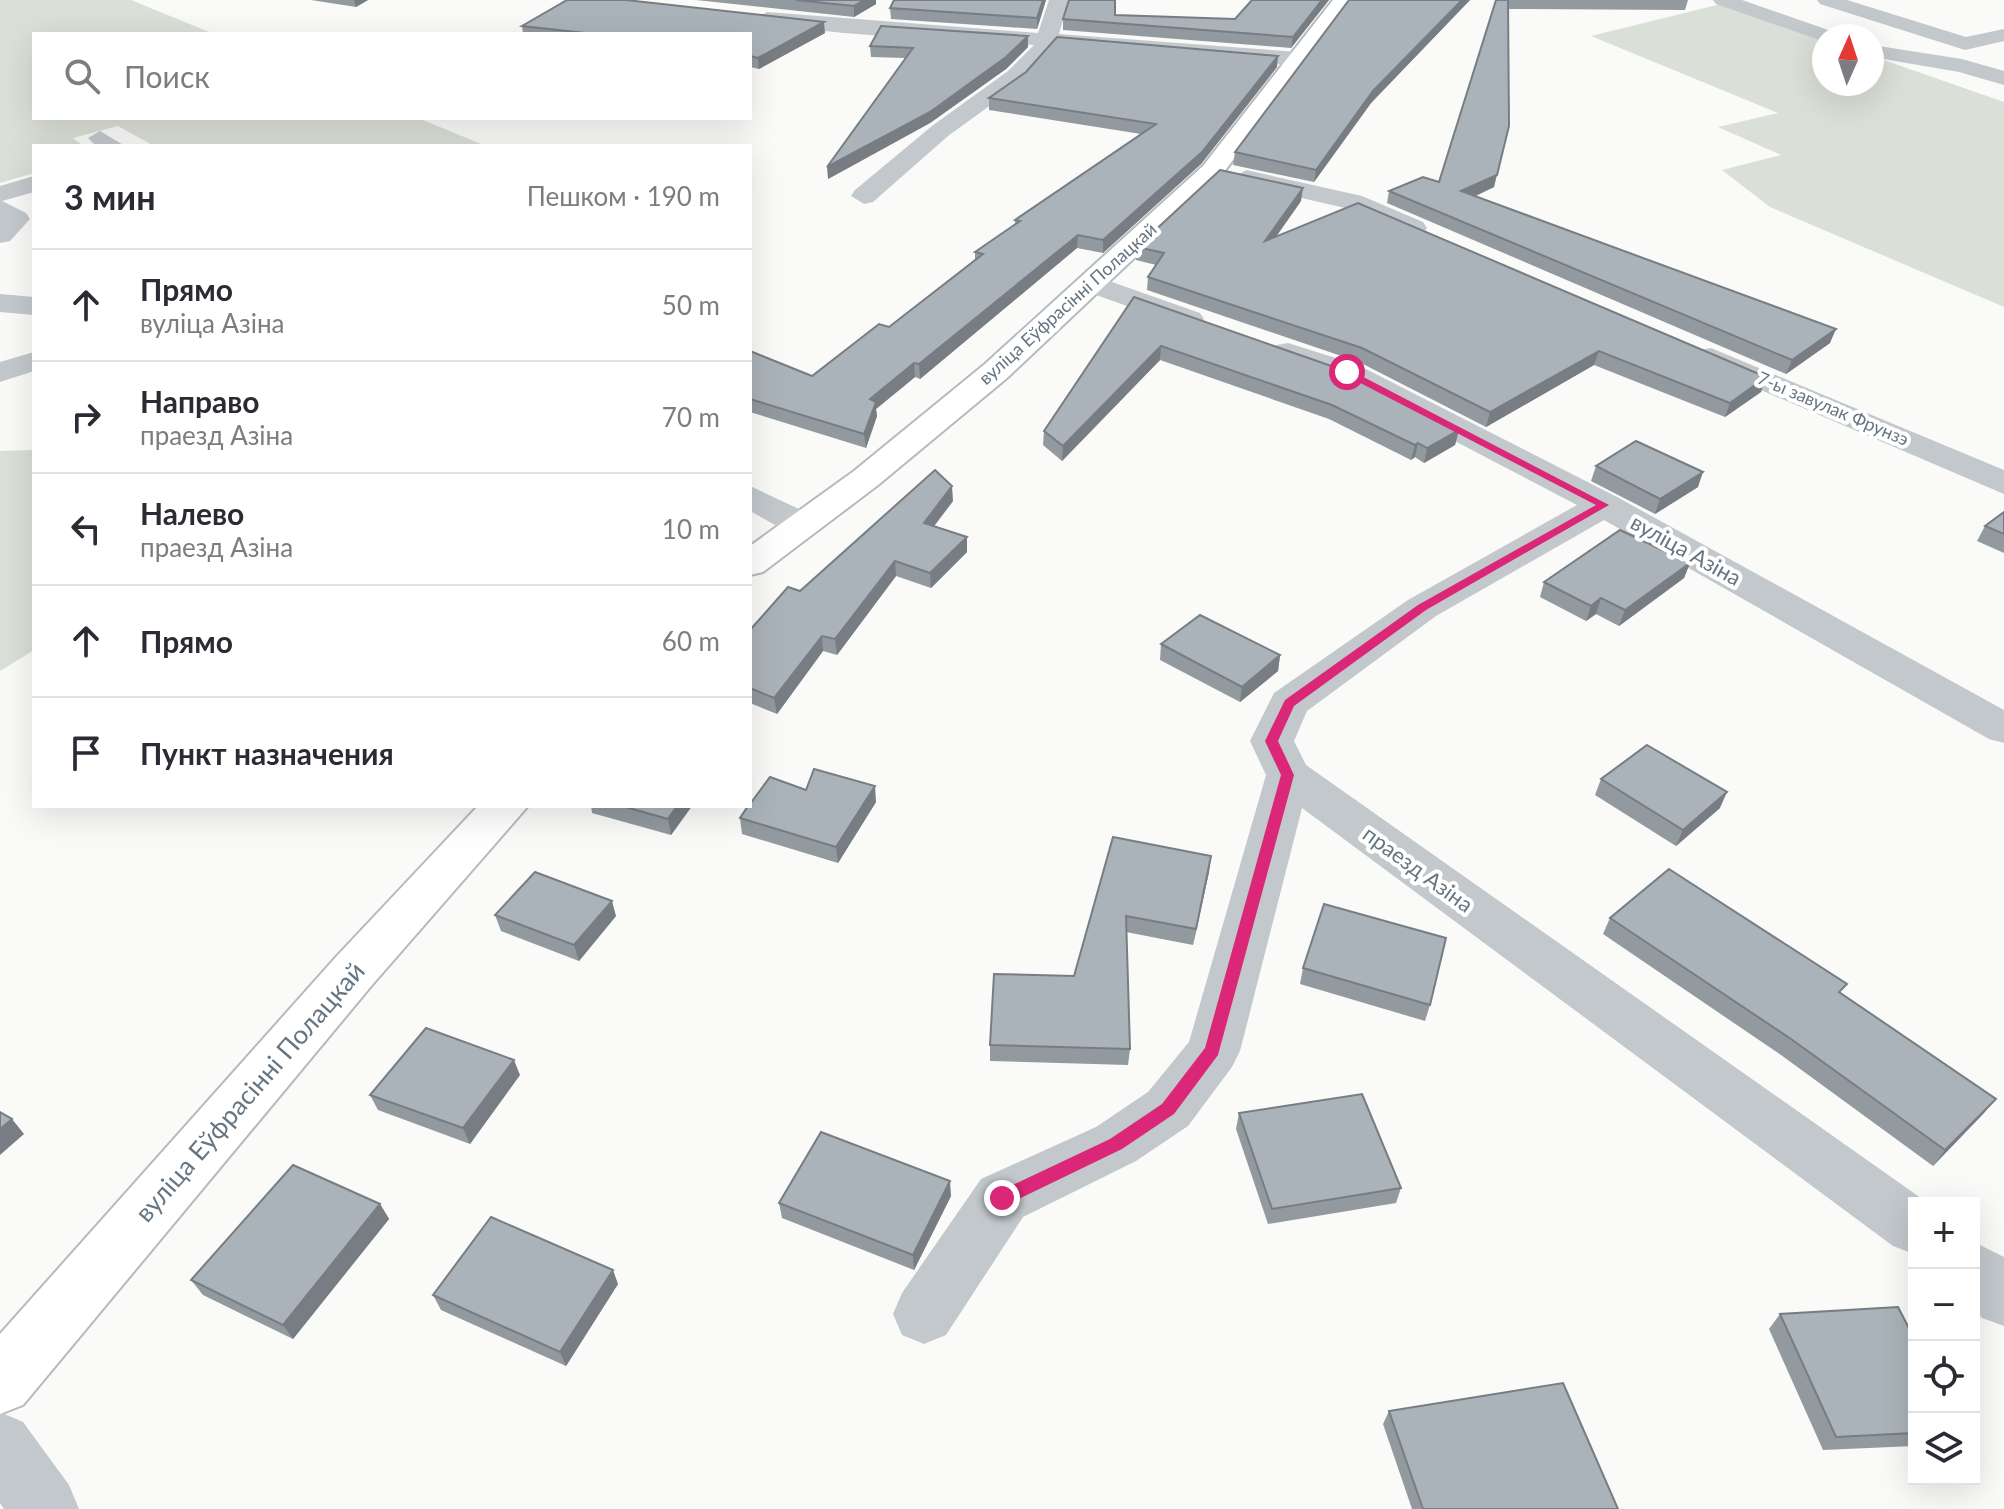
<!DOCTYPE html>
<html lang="ru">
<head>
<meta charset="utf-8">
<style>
  :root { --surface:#fff; --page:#f2f2f3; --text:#2b2b33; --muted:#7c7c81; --line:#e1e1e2 }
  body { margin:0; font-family:Lato,sans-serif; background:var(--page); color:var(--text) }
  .controls { position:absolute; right:24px; bottom:24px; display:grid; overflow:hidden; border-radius:0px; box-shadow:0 8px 32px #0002 }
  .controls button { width:72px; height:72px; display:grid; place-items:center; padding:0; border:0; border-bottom:2px solid var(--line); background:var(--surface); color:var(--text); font:40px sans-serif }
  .compass { position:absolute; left:1812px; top:24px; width:72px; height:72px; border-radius:50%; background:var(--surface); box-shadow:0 8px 32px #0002; rotate:3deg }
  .stop { position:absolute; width:24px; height:24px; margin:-18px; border:6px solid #db2777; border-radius:50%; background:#fff }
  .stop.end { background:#db2777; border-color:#fff; box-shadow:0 2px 8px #0008 }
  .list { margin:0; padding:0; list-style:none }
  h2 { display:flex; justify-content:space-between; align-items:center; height:104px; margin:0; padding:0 32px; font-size:34px }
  h2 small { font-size:26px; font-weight:400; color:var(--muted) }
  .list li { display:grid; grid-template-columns:52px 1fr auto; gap:24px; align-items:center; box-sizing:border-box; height:112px; padding:0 32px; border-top:2px solid var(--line) }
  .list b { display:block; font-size:30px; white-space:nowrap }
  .list p { margin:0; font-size:26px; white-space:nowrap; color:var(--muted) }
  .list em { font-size:26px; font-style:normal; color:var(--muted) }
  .icon { flex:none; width:44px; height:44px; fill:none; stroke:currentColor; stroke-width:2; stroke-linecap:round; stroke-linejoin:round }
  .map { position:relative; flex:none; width:2004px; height:1509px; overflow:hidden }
  .search { position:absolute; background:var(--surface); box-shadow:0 8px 32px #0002; left:32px; top:32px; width:720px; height:88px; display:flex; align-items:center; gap:20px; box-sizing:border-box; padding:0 28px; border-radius:0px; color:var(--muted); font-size:30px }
  .panel { position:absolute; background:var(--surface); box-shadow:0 8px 32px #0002; left:32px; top:144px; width:720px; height:664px; border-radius:0px }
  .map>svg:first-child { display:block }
</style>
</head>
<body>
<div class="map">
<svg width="2004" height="1509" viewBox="0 0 2004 1509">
  <rect width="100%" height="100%" fill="#fafaf8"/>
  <g fill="#dadfd7">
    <polygon points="0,0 131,0 214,34 34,34 34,118 418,118 486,146 154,146 118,126 73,138 84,146 34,146 34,173 0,183"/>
    <polygon points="1721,4 1824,39 1824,84 1872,84 1872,56 2004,102 2004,307 1770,207 1722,170 1781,155 1718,127 1778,113 1591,36"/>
    <polygon points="34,450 34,650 0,671 0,451"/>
  </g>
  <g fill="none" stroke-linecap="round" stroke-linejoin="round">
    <g stroke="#b5babe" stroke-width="4">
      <g id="major">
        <polygon points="1333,0 1353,0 1221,176 1007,378 878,485 763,572 750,575 750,546 854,471 985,364 1203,166"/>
        <polygon points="478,806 528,806 372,985 23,1405 0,1414 0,1334 336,957"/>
      </g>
    </g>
    <g fill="#c3c8cc" fill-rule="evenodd">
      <path d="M1049,0H1069L1059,34L1298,52L1309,59L1298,66L1055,46L1024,81L948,136L873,202L864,204L851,196L855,190L932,126L1008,71L1034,45C998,43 770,33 757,18L767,12L1038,33Z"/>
      <polygon points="1713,0 1742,0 1834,32 1837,36 1824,36 1824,42 1820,40 1716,4"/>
      <polygon points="1817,0 1847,0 1966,37 2004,29 2004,41 1965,50 1820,4"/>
      <polygon points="1872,45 1962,59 2004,71 2004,85 1959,72 1872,57"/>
      <polygon points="100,131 125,146 96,146 88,138"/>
      <polygon points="1246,170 1362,196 1423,222 1427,228 1423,234 1413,236 1345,208 1237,183 1233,178"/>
      <polygon points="34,176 34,192 2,201 26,213 30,219 10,241 0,243 0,186"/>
      <polygon points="1092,275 1200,313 1204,319 1200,325 1189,328 1082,290 1078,284 1082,278"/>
      <polygon points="0,294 34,297 34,315 0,312"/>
      <polygon points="1288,343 1358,365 1617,497 2004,710 2004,743 1989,739 1604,520 1436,616 1307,711 1294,741 1306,765 1928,1203 1914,1203 1914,1254 1893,1246 1302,808 1240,1051 1232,1067 1188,1126 1136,1161 1023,1217 946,1335 924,1344 902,1335 893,1314 902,1293 981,1179 1096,1127 1148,1092 1189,1042 1266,775 1250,741 1274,693 1408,600 1577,505 1336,379 1277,359 1272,352 1277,345"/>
      <polygon points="1711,348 2004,470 2004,494 1700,364 1695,357 1700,350"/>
      <polygon points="34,352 34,371 0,382 0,362"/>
      <polygon points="750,486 814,516 819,524 814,532 801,535 788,532 750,511"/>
      <polygon points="1974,1242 2004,1257 2004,1326 1982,1318 1974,1310"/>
      <polygon points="0,1412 23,1422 69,1485 79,1509 4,1509 0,1503"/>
    </g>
    <use href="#major" fill="#fff" fill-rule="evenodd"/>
  </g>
  <g fill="#929a9f">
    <polygon points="311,0 368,0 356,7"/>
    <polygon points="696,0 876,0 876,4 854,17"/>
    <polygon points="894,0 1046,0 1037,29 891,19 890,8"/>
    <polygon points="1329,0 1291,48 1063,30 1063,19 1115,15 1235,19"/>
    <polygon points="1349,0 1470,0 1371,103 1314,182 1233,165 1235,152"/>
    <polygon points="1496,0 1688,0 1685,10 1508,9 1494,187 1476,196 1830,343 1786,374 1387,203 1389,191 1439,182"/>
    <polygon points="522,26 825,33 759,69 750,67 750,34 523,34"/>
    <polygon points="870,46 1028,47 1006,69 930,123 828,179 905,58 871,57"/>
    <polygon points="1277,67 1201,164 1103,253 1077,248 920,379 915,377 876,409 877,416 866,448 750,412 750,351 812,376 889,327 975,260 975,252 1015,225 1015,220 1141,134 989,110 989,98"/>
    <polygon points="1301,201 1276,237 1766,377 1761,392 1725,417 1594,365 1486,427 1359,362 1147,290 1148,277 1156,265 1136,260 1137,247"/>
    <polygon points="1134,297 1459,430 1455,445 1424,463 1415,457 1411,460 1329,419 1160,360 1062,461 1043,445 1044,431"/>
    <polygon points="1596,466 1698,487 1655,514 1591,481"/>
    <polygon points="953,501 934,526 967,537 967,552 931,588 896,576 837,655 823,651 777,714 750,703 750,630 800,591"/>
    <polygon points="2004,512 2004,553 1977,541 1985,526"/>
    <polygon points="1690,563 1684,578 1619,626 1596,614 1586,621 1540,597 1544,582"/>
    <polygon points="1161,644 1280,655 1278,671 1240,702 1160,660"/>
    <polygon points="1601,779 1720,808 1676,846 1595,795"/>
    <polygon points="806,790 876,802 838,863 742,834 740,818"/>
    <polygon points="591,806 692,806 671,835 592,813"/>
    <polygon points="1113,837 1209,872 1193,945 1126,932 1130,1049 1128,1065 990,1061 990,1045 1074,976"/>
    <polygon points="495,915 616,916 579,961 501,931"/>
    <polygon points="1610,918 1841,993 1996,1099 1983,1114 1933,1166 1781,1055 1603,934"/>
    <polygon points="1303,968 1430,1005 1425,1021 1300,984"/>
    <polygon points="520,1075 470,1144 378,1110 370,1095"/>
    <polygon points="1239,1113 1401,1188 1396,1203 1268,1224 1236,1129"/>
    <polygon points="951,1196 914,1270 782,1218 779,1203"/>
    <polygon points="380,1204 389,1219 293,1339 203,1295 191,1280"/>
    <polygon points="618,1284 566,1366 441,1310 433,1295"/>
    <polygon points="1780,1314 1914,1338 1914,1446 1823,1450 1769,1329"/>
    <polygon points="1389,1411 1618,1509 1412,1509 1383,1424"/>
  </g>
  <g fill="#777d82">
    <polygon points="354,0 368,0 356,7"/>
    <polygon points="864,0 876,0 876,4 854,17 854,6"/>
    <polygon points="1043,0 1046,0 1037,29 1037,18"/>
    <polygon points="1322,0 1329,0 1291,48 1293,37"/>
    <polygon points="1462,0 1470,0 1371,103 1314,182 1316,170 1373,91"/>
    <polygon points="824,22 825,33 759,69 758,58"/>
    <polygon points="1028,36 1028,47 1006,69 930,123 828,179 827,167"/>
    <polygon points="1278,56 1277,67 1201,164 1103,253 1103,240"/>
    <polygon points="1506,138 1494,187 1459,203 1461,191"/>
    <polygon points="1303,188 1301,201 1263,255 1265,241"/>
    <polygon points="1078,235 1077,248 920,379 919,364"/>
    <polygon points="1836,329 1830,343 1786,374 1792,360"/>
    <polygon points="1161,346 1160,360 1062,461 1063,446"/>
    <polygon points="1599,351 1594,365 1486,427 1490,412"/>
    <polygon points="914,363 915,377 876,409 877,416 866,448 864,434 870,399"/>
    <polygon points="1766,377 1761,392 1725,417 1730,403"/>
    <polygon points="1459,430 1455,445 1424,463 1427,448"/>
    <polygon points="1418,443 1415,457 1411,460 1415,445"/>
    <polygon points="1703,472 1698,487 1655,514 1660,499"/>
    <polygon points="952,486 953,501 925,538 924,523"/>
    <polygon points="967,537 967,552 931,588 930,573"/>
    <polygon points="895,561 896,576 837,655 835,639"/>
    <polygon points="1690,563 1684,578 1619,626 1625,610"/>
    <polygon points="1601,598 1596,614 1586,621 1591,606"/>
    <polygon points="822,636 823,651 777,714 774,698"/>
    <polygon points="1280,655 1278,671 1240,702 1242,687"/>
    <polygon points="875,786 876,802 838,863 836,847"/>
    <polygon points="1727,792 1720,808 1676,846 1683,830"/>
    <polygon points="677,806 692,806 671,835 668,819"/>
    <polygon points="1211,856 1209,872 1193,945 1196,929"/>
    <polygon points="612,901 616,916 579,961 574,945"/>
    <polygon points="514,1060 520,1075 470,1144 463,1128"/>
    <polygon points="1996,1099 1983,1114 1933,1166 1945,1150"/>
    <polygon points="12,1119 24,1134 0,1155 0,1129"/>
    <polygon points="950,1181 951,1196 914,1270 913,1255"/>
    <polygon points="380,1204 389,1219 293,1339 283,1325"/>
    <polygon points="613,1270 618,1284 566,1366 560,1352"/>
  </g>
  <g fill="#aab3b9" stroke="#777d82" stroke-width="2">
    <polygon points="567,0 626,0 824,22 758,58 750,56 750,34 594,34 522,26"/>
    <polygon points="796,0 864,0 854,6"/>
    <polygon points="894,0 1043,0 1037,18 890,8"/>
    <polygon points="1069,0 1115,0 1115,15 1235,19 1252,0 1322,0 1293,37 1063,19"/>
    <polygon points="1349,0 1462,0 1373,91 1316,170 1235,152"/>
    <polygon points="1496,0 1508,0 1509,126 1497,175 1461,191 1836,329 1792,360 1389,191 1423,177 1439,182"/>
    <polygon points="881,26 1028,36 1006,57 930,112 827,167 913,48 870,46"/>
    <polygon points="1057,37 1278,56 1202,152 1103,240 1078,235 919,364 914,363 870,399 876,402 864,434 750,399 750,351 812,376 879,324 889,327 983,254 975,252 1020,221 1015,220 1156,124 989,98 1026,72"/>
    <polygon points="1220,170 1303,188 1265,241 1358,203 1766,377 1730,403 1599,351 1490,412 1362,348 1148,277 1164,253 1137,247"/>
    <polygon points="1134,297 1337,368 1459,430 1427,448 1418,443 1415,445 1332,405 1161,346 1063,446 1044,431"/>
    <polygon points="1636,441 1703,472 1660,499 1596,466"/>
    <polygon points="935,470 952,486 924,523 967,537 930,573 895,561 835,639 822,636 774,698 750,688 750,630 788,587 800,591"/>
    <polygon points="2004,512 2004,534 1985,526"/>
    <polygon points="1620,530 1690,563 1625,610 1601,598 1591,606 1544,582"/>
    <polygon points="1200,615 1280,655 1242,687 1161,644"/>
    <polygon points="1647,745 1727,792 1683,830 1601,779"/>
    <polygon points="814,769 875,786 836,847 740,818 748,806 750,806 750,804 770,777 806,790"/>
    <polygon points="622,806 677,806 668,819"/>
    <polygon points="1113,837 1211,856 1196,929 1126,916 1130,1049 990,1045 994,974 1074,976"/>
    <polygon points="1669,869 1847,984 1839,992 1996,1099 1945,1150 1791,1039 1610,918"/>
    <polygon points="535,872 612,901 574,945 495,915"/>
    <polygon points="1324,904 1446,938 1430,1005 1303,968"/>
    <polygon points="426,1028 514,1060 463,1128 370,1095"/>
    <polygon points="1362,1094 1401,1188 1272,1209 1239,1113"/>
    <polygon points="0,1112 12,1119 0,1129"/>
    <polygon points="821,1132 950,1181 913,1255 779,1203"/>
    <polygon points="293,1165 380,1204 283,1325 191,1280"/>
    <polygon points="491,1217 613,1270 560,1352 433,1295"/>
    <polygon points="1898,1307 1914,1338 1914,1433 1836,1437 1780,1314"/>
    <polygon points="1563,1383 1618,1509 1423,1509 1389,1411"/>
  </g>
  <polygon fill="#db2777" points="1343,370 1350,370 1609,505 1426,610 1294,706 1278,741 1294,775 1218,1055 1174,1114 1122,1149 1008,1204 996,1204 996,1193 1110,1139 1162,1104 1205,1048 1281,775 1265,741 1285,700 1418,605 1596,505 1343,374"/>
  <g text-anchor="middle" stroke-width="8" stroke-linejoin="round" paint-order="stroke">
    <g font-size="18" fill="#657683" stroke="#fff">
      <text transform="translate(1068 304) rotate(-42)" y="6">вуліца Еўфрасінні Полацкай</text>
      <text transform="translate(1833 409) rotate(23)" y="6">7-ы завулак Фрунзэ</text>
    </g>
    <g font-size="22" fill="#657683" stroke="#fff">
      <text transform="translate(1686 550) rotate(29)" y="8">вуліца Азіна</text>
      <text transform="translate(1418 869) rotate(36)" y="8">праезд Азіна</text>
    </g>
    <g font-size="26" fill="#657683" stroke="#fff">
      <text transform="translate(250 1092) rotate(-49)" y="9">вуліца Еўфрасінні Полацкай</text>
    </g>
  </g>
</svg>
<div class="controls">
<button>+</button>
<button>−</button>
<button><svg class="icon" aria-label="locate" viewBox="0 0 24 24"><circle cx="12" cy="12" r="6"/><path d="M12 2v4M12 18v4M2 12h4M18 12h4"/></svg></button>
<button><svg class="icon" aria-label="layers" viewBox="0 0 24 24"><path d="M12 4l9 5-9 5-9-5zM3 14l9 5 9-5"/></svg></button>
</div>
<svg class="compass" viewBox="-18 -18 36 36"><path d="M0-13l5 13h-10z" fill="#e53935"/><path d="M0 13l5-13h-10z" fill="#7c7c81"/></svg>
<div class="stop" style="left:1347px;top:372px"></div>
<div class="stop end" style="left:1002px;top:1198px"></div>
<div class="search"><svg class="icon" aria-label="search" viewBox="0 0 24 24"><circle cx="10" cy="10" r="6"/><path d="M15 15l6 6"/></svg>Поиск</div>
<section class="panel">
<h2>3 мин<small>Пешком · 190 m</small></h2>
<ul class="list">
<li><svg class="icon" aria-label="ahead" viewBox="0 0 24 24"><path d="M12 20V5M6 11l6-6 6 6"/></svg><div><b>Прямо</b><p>вуліца Азіна</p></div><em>50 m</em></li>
<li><svg class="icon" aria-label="right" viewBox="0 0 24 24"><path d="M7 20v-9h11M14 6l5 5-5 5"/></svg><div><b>Направо</b><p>праезд Азіна</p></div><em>70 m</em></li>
<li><svg class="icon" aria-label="left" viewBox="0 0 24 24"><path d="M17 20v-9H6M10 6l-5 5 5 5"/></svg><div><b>Налево</b><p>праезд Азіна</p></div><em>10 m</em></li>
<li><svg class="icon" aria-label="ahead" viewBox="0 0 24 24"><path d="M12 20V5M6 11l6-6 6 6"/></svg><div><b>Прямо</b></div><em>60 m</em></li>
<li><svg class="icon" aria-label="arrive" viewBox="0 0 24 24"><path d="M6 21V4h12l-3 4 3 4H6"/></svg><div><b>Пункт назначения</b></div></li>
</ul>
</section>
</div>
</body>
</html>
